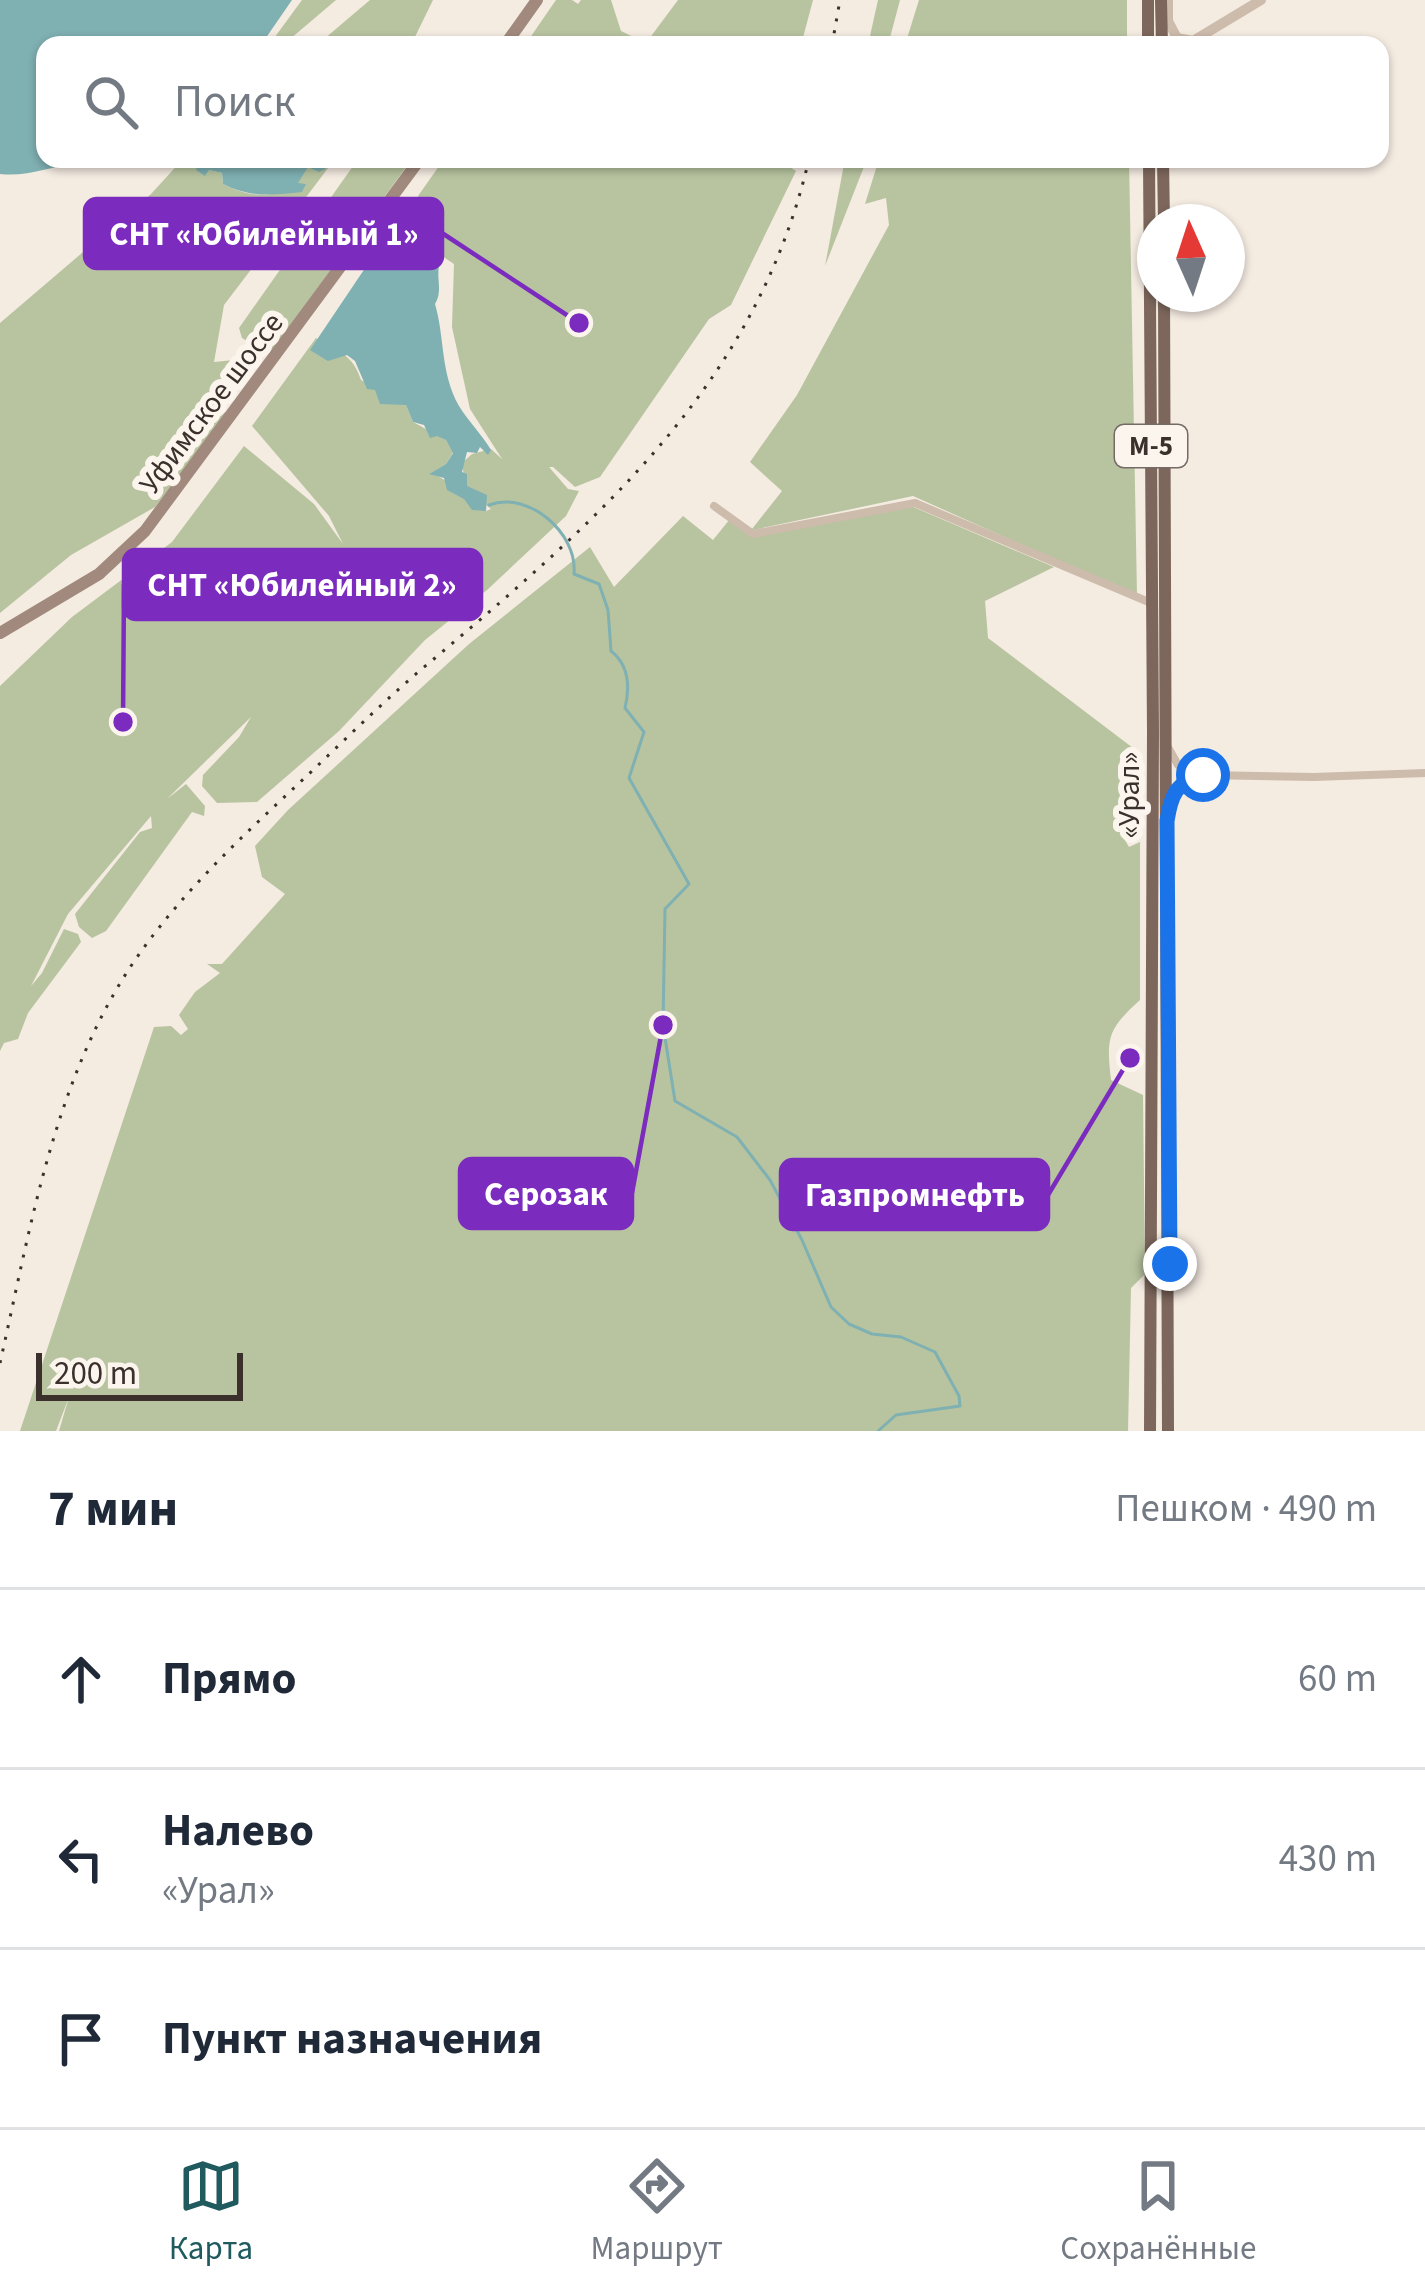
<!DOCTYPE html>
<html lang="ru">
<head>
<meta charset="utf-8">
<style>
  :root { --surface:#fff; --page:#f6f6f7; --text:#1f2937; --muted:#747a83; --line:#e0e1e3; --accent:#1f5a5e }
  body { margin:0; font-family:"Source Sans 3",sans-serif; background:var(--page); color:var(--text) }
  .compass { position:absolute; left:1137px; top:204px; width:108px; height:108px; border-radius:50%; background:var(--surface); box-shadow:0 3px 9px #0004; rotate:357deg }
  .scale { position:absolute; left:36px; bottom:30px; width:207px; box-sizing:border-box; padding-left:12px; border:6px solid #3b302b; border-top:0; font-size:33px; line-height:42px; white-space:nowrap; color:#3b302b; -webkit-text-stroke:9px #fbf5ee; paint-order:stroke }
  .stop { position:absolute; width:36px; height:36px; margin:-27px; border:9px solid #1a73e8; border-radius:50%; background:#fff }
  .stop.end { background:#1a73e8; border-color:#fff; box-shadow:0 3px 12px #0008 }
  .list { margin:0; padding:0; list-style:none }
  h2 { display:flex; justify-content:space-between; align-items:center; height:156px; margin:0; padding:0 48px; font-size:51px }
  h2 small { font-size:39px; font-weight:400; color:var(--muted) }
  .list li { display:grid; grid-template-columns:78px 1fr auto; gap:36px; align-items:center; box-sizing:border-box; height:180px; padding:0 48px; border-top:3px solid var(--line) }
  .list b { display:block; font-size:45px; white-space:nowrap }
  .list p { margin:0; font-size:39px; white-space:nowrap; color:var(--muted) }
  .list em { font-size:39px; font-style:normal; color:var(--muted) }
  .icon { flex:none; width:66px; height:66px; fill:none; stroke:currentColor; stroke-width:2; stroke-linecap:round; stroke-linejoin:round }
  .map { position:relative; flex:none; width:1425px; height:1431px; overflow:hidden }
  .search { position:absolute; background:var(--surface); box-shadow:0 3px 9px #0004; left:36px; right:36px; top:36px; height:132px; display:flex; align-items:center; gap:30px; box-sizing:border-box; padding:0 42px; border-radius:24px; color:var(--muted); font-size:45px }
  .sheet { height:696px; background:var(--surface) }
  nav { display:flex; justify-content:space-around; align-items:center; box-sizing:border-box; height:168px; border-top:3px solid var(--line); background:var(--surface); font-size:33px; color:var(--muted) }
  nav a { display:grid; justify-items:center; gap:6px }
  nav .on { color:var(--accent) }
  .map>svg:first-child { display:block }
</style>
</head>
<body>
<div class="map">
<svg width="1425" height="1431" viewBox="0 0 1425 1431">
  <rect width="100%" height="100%" fill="#f4ebe1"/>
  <g fill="#b8c4a0">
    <polygon points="302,0 336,0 283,45 269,45"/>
    <polygon points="370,0 433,0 411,45 317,45"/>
    <polygon points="556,0 572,0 578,4 581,0 611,0 621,31 646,43 678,0 813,0 801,45 525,45"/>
    <polygon points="878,0 900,0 888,45 868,45"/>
    <polygon points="919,0 1127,0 1127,45 905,45"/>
    <path d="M183,159H194L205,175L209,170L222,173L223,184C256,201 287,200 308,166L325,168L326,159H335L224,305L214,362L234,360L245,379L215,415L230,411L155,507L71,555L0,613V323L151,194Z"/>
    <polygon points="358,159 412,159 269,354 242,338 239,328"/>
    <path d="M444,159H778L796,171L731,305L709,319L600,477L575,487L553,467H549L568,489L579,491L566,516L487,590L425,640L339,731L257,802L217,803L202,786L203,775L239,737L251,717L167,799L186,784L205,806L204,816L192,812L106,931L92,938L79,927L75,914L140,832L152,828L151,816L68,914L31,986L42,973L64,929L78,934L81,942L28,1013L18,1039L4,1043L0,1051V686L72,617L172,542L244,446L314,504L343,544L329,516L252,426L316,338C338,350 353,355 361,380L406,405L413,422L446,440L453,452L446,464L431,473C452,481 466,500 486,511L491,509L466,489L462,463L472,454L491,449L502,459L470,409L452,327L454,264L433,250L439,225L418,196Z"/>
    <polygon points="845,159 867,159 825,266"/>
    <path d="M879,159H1129L1137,596L913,496L753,530L911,506L1054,567L985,601L988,638L1137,751L1138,811L1122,835L1129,847L1140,842V1000C1108,1029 1106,1037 1111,1080L1143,1095L1145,1274L1131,1288L1128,1431H59L69,1397L56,1431H20L154,1027L171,1026L181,1035L188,1029L179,1015L195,992L220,973L207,964H222L285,894L262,877L255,846L288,810L469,644L590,547L614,587L683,516L713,540L730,519L752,529L782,491L750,462L797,395L889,225L886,198L865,204Z"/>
  </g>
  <g fill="#7fb0b2">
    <path d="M0,0H292L261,45H45V159H123C106,164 92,160 76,163C49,167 28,177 0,174Z"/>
    <path d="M194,159H326L325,169L319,172L308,167L298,183L306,184L302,192C272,195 251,198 223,184L222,173L209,170L205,176L196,170L198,163Z"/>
    <path d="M418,198L425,224L420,230L424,255H437L441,260C434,276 444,289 435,304C445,338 440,372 459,406C469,422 483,436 491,450L488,455L480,447L477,453L467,452L462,472L467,474V486L487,495L486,511L472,510L464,499L447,490L444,478L429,474L446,464L453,453L446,440L437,436L430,438L424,425L413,422L406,405L380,404L375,390L367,389L355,361L347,355L328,361L310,350L388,234L398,226L397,217H405Z"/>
  </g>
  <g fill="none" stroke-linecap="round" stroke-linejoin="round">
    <path stroke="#7fb0b2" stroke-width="3" d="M489,505C528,490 578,533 574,574L599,584L608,610L611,651C629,665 630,687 625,708L644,732L629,778L689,884L665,909L663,1025L675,1101L737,1137L770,1180L802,1240L831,1307L849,1324L872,1334L901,1337L935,1352L959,1396L960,1406L896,1415L878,1431"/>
    <g stroke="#cdbbac" stroke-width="8">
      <polyline points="714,506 753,534 915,503 1151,603"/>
      <polyline points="1169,749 1178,765 1203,775 1314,777 1425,773"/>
      <polyline points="1170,803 1181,783 1201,776"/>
    </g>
    <g stroke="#cdbbac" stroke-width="10">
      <polyline points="1168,0 1168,24"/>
      <polyline points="1168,21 1177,38 1193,41 1261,0"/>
    </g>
    <g stroke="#a18a7d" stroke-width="12">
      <polyline points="505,45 537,0"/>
      <polyline points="0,633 99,574 145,531 420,159"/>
    </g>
    <g stroke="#7d675c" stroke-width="12">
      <polyline points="1148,0 1148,45"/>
      <polyline points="1161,0 1162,45"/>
      <polyline points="1149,159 1153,732 1150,1431"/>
      <polyline points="1163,159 1164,222"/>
      <polyline points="1164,294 1168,1431"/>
    </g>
    <g stroke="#3b302b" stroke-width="3" stroke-dasharray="3 9" stroke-linecap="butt">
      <polyline points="832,45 840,0"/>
      <path d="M0,1363C31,1226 54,1079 135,960C180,895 237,841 295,787C341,744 386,698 435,658C603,516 757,382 809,159"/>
    </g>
  </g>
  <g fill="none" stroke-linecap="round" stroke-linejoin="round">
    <path stroke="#1a73e8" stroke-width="15" d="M1170,1264L1167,821C1171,795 1176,782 1203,775"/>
  </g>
  <g text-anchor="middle" stroke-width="12" stroke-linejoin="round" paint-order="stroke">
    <rect fill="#fbf5ee" stroke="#756b66" stroke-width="3" x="1115" y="425" width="72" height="42" rx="9"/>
    <g font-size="27" font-weight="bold" fill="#3b302b">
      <text x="1151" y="455">М-5</text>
    </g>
    <g font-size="30" fill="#3b302b" stroke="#fbf5ee">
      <text transform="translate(211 403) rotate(-53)" y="10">Уфимское шоссе</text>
      <text transform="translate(1129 795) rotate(-90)" y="10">«Урал»</text>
    </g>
  </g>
  <path fill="none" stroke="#7b2cbf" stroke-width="4.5" d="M579 323L442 233M123 722L124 584M663 1025L632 1193M1130 1058L1048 1195"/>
  <g fill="#7b2cbf" stroke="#fbf5ee" stroke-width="4.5">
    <circle cx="579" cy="323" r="12"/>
    <circle cx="123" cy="722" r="12"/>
    <circle cx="663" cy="1025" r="12"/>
    <circle cx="1130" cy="1058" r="12"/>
  </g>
  <g fill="#7b2cbf" stroke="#7b2cbf" stroke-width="4.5">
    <rect x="85" y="199" width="357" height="69" rx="12"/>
    <rect x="124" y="550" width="357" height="69" rx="12"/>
    <rect x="460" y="1159" width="172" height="69" rx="12"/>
    <rect x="781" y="1160" width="267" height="69" rx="12"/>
  </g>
  <g font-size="33" text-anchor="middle" font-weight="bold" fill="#fff">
    <text x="264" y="245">СНТ «Юбилейный 1»</text>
    <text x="302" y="596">СНТ «Юбилейный 2»</text>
    <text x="546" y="1205">Серозак</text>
    <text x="915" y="1206">Газпромнефть</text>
  </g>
</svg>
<svg class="compass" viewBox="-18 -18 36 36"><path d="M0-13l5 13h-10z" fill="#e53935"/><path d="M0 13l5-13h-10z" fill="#747a83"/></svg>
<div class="scale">200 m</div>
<div class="stop" style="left:1203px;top:775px"></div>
<div class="stop end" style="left:1170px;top:1264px"></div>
<div class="search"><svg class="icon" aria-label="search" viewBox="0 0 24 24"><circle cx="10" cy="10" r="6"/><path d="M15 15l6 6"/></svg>Поиск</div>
</div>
<section class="sheet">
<h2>7 мин<small>Пешком · 490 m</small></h2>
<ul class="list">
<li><svg class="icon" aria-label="ahead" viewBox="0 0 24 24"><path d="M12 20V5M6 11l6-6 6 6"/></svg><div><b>Прямо</b></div><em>60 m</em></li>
<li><svg class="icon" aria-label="left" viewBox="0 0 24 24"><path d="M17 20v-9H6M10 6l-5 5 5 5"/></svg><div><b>Налево</b><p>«Урал»</p></div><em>430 m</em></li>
<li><svg class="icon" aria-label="arrive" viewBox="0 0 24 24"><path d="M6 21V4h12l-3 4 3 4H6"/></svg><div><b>Пункт назначения</b></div></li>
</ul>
</section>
<nav>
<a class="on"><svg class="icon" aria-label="map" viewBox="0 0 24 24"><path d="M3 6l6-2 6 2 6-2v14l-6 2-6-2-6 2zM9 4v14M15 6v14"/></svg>Карта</a>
<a><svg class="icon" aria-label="directions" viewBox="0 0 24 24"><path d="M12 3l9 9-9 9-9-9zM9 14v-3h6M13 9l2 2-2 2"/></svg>Маршрут</a>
<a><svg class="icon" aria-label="saved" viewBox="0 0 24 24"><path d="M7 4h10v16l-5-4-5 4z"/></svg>Сохранённые</a>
</nav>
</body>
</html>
